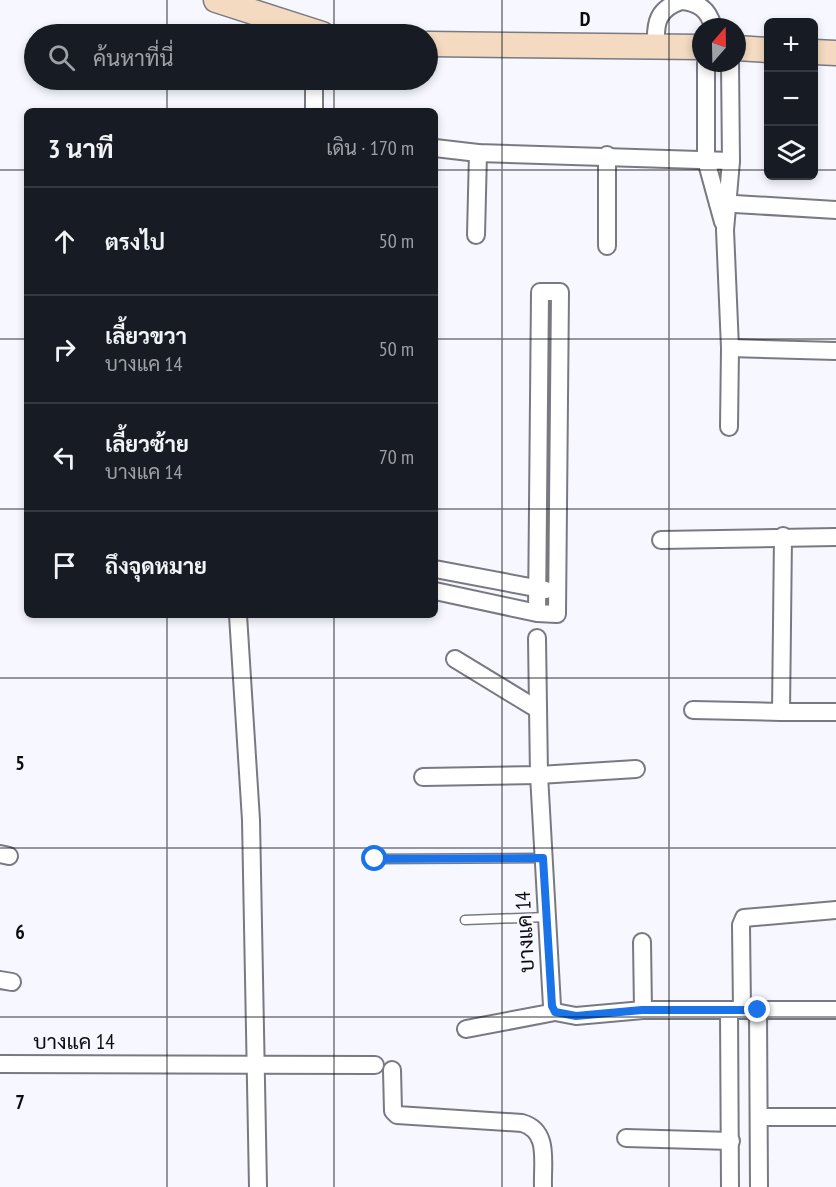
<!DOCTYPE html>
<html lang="th">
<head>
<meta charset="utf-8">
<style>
  :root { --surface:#171b24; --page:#20242c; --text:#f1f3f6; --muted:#9ea1a6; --line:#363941 }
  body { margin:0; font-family:"PT Sans Narrow",Sarabun,sans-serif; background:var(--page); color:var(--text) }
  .controls { position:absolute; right:18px; top:18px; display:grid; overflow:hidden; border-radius:9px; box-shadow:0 3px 9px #0003 }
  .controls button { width:54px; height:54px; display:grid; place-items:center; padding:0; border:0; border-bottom:2px solid var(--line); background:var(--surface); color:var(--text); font:30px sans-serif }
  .compass { position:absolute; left:692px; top:18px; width:54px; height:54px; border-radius:50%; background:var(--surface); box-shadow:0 3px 9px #0003; rotate:20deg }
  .stop { position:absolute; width:18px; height:18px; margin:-14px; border:4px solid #1a73e8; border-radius:50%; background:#fff }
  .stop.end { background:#1a73e8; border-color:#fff; box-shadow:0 2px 6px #0008 }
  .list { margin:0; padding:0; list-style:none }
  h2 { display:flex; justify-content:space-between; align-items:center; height:78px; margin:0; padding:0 24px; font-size:26px }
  h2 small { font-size:20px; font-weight:400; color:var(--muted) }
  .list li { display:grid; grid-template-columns:39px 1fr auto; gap:18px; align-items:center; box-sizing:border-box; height:108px; padding:0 24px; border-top:2px solid var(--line) }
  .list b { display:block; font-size:22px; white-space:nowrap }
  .list p { margin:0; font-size:20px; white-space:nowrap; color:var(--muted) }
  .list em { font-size:20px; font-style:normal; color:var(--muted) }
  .icon { flex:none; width:33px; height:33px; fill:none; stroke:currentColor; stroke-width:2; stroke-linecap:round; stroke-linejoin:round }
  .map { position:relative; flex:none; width:836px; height:1187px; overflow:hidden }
  .search { position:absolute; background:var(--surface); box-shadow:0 3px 9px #0003; left:24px; top:24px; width:414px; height:66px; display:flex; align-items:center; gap:15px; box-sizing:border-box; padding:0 21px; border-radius:33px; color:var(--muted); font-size:22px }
  .panel { position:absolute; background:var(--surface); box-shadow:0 3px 9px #0003; left:24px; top:108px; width:414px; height:510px; border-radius:9px }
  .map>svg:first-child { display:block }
</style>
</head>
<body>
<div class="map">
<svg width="836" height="1187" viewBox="0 0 836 1187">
  <rect width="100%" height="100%" fill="#f6f7ff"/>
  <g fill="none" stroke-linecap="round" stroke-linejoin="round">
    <g stroke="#797a81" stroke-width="11">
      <g id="lane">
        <polyline points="375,859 543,858"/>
        <polyline points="465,920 547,917"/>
      </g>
    </g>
    <g stroke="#797a81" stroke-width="20">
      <g id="street">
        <path d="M656,44C655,22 658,9 681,1C698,2 709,10 713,27"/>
        <polyline points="706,63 706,160 723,222"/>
        <polyline points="730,63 731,161"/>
        <polyline points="314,80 314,111"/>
        <polyline points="435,148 478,153 731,161 725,230 730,348 729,427"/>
        <polyline points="607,155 607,246"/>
        <polyline points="718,203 836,210"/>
        <polyline points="476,235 478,153"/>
        <polyline points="730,348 836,351"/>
        <polyline points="661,540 836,537"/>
        <polyline points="435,569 546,590"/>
        <polyline points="435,591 537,613 557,614 560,292 540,292 537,613"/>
        <polyline points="238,615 251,820 258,1187"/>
        <polyline points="537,638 539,775 552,1006 555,1012 576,1016 643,1010 836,1010"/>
        <polyline points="455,659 537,709"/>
        <polyline points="693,710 781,712 783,536"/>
        <polyline points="781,712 836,712"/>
        <polyline points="423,777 539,775 636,769"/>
        <polyline points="0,854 9,856"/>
        <polyline points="642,942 643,1010"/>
        <polyline points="0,980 12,982"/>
        <polyline points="729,1010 730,1187"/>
        <polyline points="742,1010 741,925 744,918 836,910"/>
        <polyline points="758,1010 759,1187"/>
        <polyline points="466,1029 555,1012"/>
        <polyline points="0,1064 375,1065"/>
        <path d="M392,1070L393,1111L397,1115L522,1123C550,1131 542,1162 543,1187"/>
        <polyline points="759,1117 836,1117"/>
        <polyline points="626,1138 731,1141"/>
      </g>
    </g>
    <g stroke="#797a81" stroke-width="27">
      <g id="secondary">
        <polyline points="216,0 322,34"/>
        <polyline points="428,44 701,47"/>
        <polyline points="737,48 768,50"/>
        <polyline points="814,52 836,53"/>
      </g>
    </g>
    <use href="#lane" stroke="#fff" stroke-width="8"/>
    <use href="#street" stroke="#fff" stroke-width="16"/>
    <use href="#secondary" stroke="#f3dac0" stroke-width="24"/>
  </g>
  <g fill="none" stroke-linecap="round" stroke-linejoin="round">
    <polyline stroke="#1a73e8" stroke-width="8" points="375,859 543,858 552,1006 555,1012 576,1016 642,1010 758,1010"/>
  </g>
  <path fill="none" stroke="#0b0c0e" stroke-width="1.5" stroke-opacity="0.55" d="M167,0V34M334,0V34M502,0V1187M669,0V1187M167,80V111M334,80V111M0,170H27M435,170H768M814,170H836M0,339H27M435,339H836M0,509H27M435,509H836M167,615V1187M334,615V1187M0,678H836M0,848H836M0,1017H836"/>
  <g text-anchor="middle" stroke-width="4.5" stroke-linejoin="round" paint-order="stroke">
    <g font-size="21" fill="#0b0c0e" stroke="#f6f7ff">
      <text transform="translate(525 932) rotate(-93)" y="7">บางแค 14</text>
      <text x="74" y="1049">บางแค 14</text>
    </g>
  </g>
  <g font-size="20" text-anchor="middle" font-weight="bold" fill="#0b0c0e" stroke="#f6f7ff" stroke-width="4.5" stroke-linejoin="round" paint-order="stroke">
    <text x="585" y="26">D</text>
    <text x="20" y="770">5</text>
    <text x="20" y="939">6</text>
    <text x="20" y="1109">7</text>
  </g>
</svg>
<div class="controls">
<button>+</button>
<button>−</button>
<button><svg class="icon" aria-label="layers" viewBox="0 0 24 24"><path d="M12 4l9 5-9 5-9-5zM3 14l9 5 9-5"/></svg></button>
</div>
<svg class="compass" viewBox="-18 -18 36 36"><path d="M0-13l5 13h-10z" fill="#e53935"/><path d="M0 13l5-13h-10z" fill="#9ea1a6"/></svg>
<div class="stop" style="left:375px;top:859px"></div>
<div class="stop end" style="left:758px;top:1010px"></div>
<div class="search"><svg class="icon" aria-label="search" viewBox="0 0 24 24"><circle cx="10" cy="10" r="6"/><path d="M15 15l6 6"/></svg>ค้นหาที่นี่</div>
<section class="panel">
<h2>3 นาที<small>เดิน · 170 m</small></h2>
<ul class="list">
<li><svg class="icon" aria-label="ahead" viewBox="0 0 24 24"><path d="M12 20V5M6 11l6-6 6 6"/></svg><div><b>ตรงไป</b></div><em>50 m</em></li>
<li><svg class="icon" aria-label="right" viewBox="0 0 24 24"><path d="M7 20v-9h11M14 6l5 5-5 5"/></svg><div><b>เลี้ยวขวา</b><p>บางแค 14</p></div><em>50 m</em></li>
<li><svg class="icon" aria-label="left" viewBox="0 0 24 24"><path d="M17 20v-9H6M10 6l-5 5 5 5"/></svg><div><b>เลี้ยวซ้าย</b><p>บางแค 14</p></div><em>70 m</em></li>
<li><svg class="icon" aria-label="arrive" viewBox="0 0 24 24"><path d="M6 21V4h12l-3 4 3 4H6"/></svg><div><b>ถึงจุดหมาย</b></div></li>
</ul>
</section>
</div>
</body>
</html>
